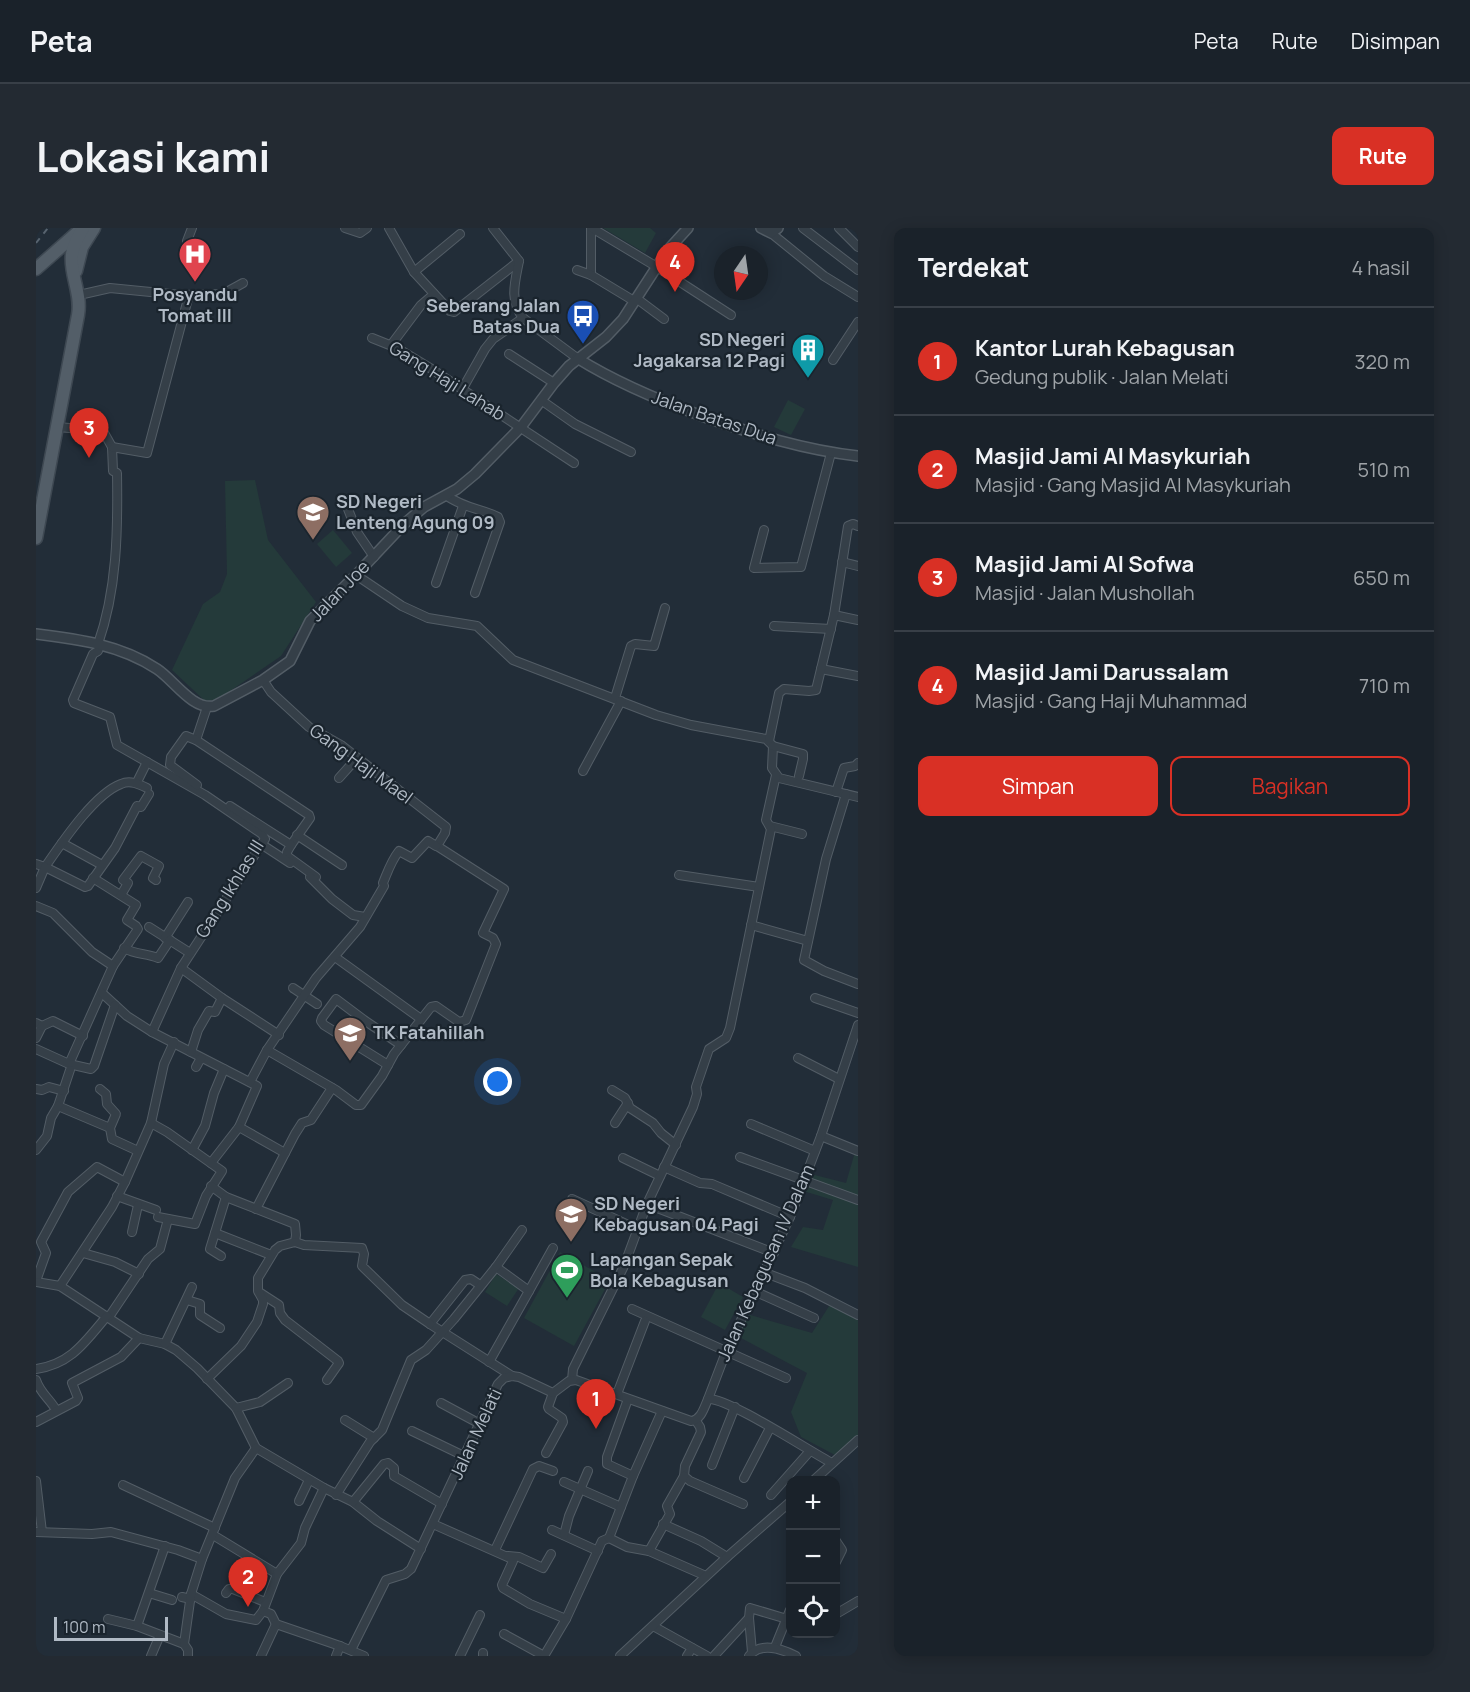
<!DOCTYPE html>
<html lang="id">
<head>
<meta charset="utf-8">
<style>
  :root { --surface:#1a222a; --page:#232a32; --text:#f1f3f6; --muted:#9fa4a8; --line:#383f47; --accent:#d93025 }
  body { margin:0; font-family:Manrope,sans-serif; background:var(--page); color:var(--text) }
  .controls { position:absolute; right:18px; bottom:18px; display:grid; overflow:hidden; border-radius:12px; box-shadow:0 3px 15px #0003 }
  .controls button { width:54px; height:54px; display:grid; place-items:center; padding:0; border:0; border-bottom:2px solid var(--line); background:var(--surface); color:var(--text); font:30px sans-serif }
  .compass { position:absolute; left:678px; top:18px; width:54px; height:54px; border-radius:50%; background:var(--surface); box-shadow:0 3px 15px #0003; rotate:193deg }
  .scale { position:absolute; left:18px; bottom:15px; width:114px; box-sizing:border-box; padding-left:6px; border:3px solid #b0bac5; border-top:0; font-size:16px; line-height:21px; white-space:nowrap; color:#b0bac5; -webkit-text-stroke:4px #1a242d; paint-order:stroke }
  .you { position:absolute; left:462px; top:854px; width:21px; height:21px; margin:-15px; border:4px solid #fff; border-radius:50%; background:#1a73e8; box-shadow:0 0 0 9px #1a73e833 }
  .badge { display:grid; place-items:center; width:39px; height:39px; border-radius:50%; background:var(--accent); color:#fff; font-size:20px; font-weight:700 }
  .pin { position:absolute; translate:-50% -50px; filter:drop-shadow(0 2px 3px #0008) }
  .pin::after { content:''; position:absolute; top:32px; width:21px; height:18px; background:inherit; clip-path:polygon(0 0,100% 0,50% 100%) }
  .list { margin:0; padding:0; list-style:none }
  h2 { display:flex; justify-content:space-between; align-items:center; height:78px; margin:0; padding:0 24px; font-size:26px }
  h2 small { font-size:20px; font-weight:400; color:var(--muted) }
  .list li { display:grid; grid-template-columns:39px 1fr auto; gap:18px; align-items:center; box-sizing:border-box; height:108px; padding:0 24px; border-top:2px solid var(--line) }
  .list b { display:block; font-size:22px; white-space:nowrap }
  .list p { margin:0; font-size:20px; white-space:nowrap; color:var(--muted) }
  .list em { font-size:20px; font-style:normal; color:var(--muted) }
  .actions { display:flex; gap:12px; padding:18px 24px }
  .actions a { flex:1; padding:14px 0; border:2px solid var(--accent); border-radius:12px; text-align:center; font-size:21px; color:var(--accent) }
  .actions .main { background:var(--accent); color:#fff }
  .icon { flex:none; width:33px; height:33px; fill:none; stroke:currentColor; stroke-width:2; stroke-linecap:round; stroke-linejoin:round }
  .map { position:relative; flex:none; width:822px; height:1428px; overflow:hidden; border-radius:12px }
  header { display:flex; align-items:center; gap:36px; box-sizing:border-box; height:84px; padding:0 30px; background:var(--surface); border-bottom:2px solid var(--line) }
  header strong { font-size:28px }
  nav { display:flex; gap:33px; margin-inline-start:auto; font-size:21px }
  .intro { display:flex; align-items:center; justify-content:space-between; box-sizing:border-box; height:144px; padding:0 36px }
  h1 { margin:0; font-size:42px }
  .button { padding:15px 27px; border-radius:12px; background:var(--accent); color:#fff; font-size:21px; font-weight:700 }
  main { display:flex; gap:36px; padding:0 36px }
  aside { flex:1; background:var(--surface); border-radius:12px; box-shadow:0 3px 15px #0003 }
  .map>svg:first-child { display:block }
</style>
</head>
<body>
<header>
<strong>Peta</strong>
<nav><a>Peta</a><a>Rute</a><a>Disimpan</a></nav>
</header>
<div class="intro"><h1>Lokasi kami</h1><a class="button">Rute</a></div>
<main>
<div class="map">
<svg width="822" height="1428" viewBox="0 0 822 1428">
  <rect width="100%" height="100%" fill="#222d38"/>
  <g fill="#243a3a">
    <polygon points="567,0 614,0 620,5 609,25"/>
    <polygon points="752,172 769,181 755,207 738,199"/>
    <polygon points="219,252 232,312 280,374 245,428 181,472 169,473 136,442 167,376 184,364 191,346 189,253"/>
    <polygon points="297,302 316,325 300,339 281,316"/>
    <polygon points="819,924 822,925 822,1039 755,1019 767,999 787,1002 797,972 764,962 771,945 810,955"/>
    <polygon points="524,1024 574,1052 538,1118 488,1090"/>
    <polygon points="460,1046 483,1060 471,1078 449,1064"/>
    <polygon points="683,1055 707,1069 689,1102 665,1089"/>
    <polygon points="795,1075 822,1083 822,1207 799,1227 765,1209 755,1184 771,1145 705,1110 701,1106 711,1086 776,1105"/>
  </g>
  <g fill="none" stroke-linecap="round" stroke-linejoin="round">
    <g stroke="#535d66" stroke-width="10">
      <g id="minor">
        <polyline points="309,0 324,5 331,0"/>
        <polyline points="353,0 378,44 414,83 418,84 483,33"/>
        <path d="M457,0L483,33C479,54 473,72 487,90L541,130"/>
        <polyline points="555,0 555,47"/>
        <polyline points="556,0 621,39 695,87"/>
        <polyline points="767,0 822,42"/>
        <polyline points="803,0 822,19"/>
        <polyline points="735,5 788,48 822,69"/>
        <polyline points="151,13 156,0"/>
        <polyline points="541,42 555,47 598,73"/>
        <polyline points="378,44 424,6"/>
        <polyline points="43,67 74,60 145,67 187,66 207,55"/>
        <polyline points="600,70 628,91"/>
        <polyline points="336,110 361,120 394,140 538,235"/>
        <polyline points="355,117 385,77 398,66"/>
        <polyline points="473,126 518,155"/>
        <polyline points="797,132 822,94"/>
        <polyline points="427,160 449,121 457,111 487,90"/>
        <polyline points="505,172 539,196 595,224"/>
        <path d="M22,199L67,203L76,219L77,243L81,245C82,303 81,362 62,416"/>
        <polyline points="76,219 111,225 153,67"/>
        <path d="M411,268C430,281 444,280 462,289L464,294L439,365"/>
        <polyline points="310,276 321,304 338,329"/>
        <polyline points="728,302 718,340 765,339 795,225"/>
        <polyline points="806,334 822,338"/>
        <polyline points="320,347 366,378 392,390 441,398 477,432 620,487 655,497 730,511 737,518 736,540 743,550 822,569"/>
        <polyline points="400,355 427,278"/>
        <polyline points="798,387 822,392"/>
        <polyline points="738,398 795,401"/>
        <polyline points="64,417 62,423 57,426 37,472 38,475 74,489 81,517 169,567 226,606 229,611 145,740 116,804"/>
        <polyline points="785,441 822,448"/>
        <polyline points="227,452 235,464 273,499 305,517 410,599 409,605 401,618 468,661 447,705 457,710 460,716 430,792 423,794 400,778 395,779 358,826 346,848 325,877 320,877 300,862 231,822"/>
        <polyline points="579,470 595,418 599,416 618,418 629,380"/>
        <polyline points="160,512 171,479"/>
        <polyline points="733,513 743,465 748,461 773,463 780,462 798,387 812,298 817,296 822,298"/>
        <polyline points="737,518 767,526 767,531 763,548"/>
        <polyline points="547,543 585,473"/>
        <polyline points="303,550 321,530"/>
        <polyline points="101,554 111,534"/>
        <polyline points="161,557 134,537 135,529 150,508 160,512 273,587 274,590 255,617"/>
        <polyline points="800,564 808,540 819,538 822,535"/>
        <polyline points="810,566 790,631 768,732 788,743 822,756"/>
        <polyline points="194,578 255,617 251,624 251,628 280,649"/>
        <polyline points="734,598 766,606"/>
        <polyline points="261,607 306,637"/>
        <polyline points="26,615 66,637"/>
        <polyline points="225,616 254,635"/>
        <path d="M0,636L9,639C25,616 58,566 85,556C94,552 103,556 111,560"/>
        <polyline points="643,647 723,659"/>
        <polyline points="274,649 296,671 317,687 329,689"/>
        <polyline points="57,650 100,677 91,692 100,698 102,701 77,738"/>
        <polyline points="0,660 9,639 49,659 52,658 79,620 101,578 105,579 113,566"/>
        <polyline points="85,667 92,655 87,652 105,628 123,638 117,650 120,652"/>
        <polyline points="0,678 17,685 56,724 77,738 33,836"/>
        <polyline points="715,697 772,713"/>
        <polyline points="113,699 154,725"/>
        <polyline points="129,710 152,674"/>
        <path d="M88,720C100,727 110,725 122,730L134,712"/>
        <polyline points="299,729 385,791"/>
        <polyline points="145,740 186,770 243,807"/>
        <polyline points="257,760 281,776"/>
        <polyline points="66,765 91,788 116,804 221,858 203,899 175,935"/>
        <polyline points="779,770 822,785"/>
        <polyline points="0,795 6,798 0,810"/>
        <polyline points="6,798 17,793 47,808"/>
        <polyline points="0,821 33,836 55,841 58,838 79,777"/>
        <polyline points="155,824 162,802 173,783 179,784 186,770"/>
        <polyline points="762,830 803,851"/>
        <polyline points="352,837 288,797 285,793 286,790 300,771 328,792 365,817"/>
        <polyline points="160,839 165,830"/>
        <polyline points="34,842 22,878 74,900"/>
        <path d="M214,854L231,822L280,750L324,699L348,658L347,655C352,643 355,633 363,623L376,630L392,613L400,618"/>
        <polyline points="0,861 6,862 13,859 28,863"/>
        <polyline points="64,861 70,866 71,876 80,886 74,900 76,911 102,923"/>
        <polyline points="576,862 589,870 594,880 617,895 625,905 640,917"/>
        <polyline points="115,895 131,904 186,943 170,968 159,996 122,989"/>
        <polyline points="579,895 592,875"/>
        <polyline points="715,896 779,923"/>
        <polyline points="203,899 249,925"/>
        <polyline points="785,908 822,923"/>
        <polyline points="0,922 11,908 15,890 22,878"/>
        <polyline points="156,922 169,898 178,865 188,841"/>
        <polyline points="704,929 822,972"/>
        <polyline points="587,930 624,948"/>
        <polyline points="628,939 664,955 676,956 754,989"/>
        <polyline points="175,958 190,969 259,996 260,1007 259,1014"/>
        <polyline points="81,968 120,982"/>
        <polyline points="536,971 601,1001"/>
        <polyline points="611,976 738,1025"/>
        <polyline points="220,981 259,906 266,895 275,892 296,860"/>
        <polyline points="96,1004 102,977"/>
        <polyline points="179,1005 235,1027"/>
        <polyline points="47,1025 79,1034 103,1046"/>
        <polyline points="185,1028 174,1021 190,969"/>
        <polyline points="727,1044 769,1060 822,1087"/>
        <polyline points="0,1053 10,1025 5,1014 32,964 61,939 89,954"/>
        <polyline points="0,1054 24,1058 103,1110 129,1116 140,1122 161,1140 200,1180 220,1220 288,1260 317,1274 341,1293 385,1321"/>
        <polyline points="444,1057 435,1051 429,1052 394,1096 476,1148"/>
        <polyline points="24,1058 76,979 89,954 115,895 128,836 138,814"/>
        <polyline points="493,1063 517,1020"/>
        <polyline points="718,1063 778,1090"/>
        <polyline points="223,1064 243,1077 244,1085 249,1092 302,1133 303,1135 291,1152"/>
        <polyline points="151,1072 164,1076 164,1087 184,1100"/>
        <polyline points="596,1081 750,1150"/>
        <polyline points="73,1089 112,1031 124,1021 132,991"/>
        <polyline points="129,1116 156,1059"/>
        <polyline points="453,1134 493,1063 460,1039"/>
        <path d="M0,1141C35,1136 49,1114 71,1088"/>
        <polyline points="171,1151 205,1118 221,1094 227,1076 227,1072 222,1063 222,1050 239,1022 244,1018 259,1014 268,1017 326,1020 328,1026 326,1038 366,1077 394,1096"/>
        <path d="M0,1152C4,1165 14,1171 20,1182"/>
        <polyline points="536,1152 537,1141 588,1038 611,976 657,879 661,866 660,859 673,821 690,810 694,800 735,601 730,592 740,547"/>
        <polyline points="581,1166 609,1093"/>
        <polyline points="592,1171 571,1229 571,1236 597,1248"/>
        <polyline points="672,1171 690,1124 754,989 785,908 822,797"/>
        <polyline points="405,1175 444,1196"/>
        <polyline points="200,1180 224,1174 252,1155"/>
        <polyline points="309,1192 338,1210"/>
        <polyline points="660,1193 664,1199 665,1204 649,1238 648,1248 654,1253 707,1276"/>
        <polyline points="0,1194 40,1173 42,1170 36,1155 85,1129 103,1110"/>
        <polyline points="376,1203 430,1229"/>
        <polyline points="510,1225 527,1194 526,1190 513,1181 512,1179 517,1165"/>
        <polyline points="676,1237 699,1179"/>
        <polyline points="708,1250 734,1200"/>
        <polyline points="778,1252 822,1212"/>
        <polyline points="0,1253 6,1304"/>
        <polyline points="528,1254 585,1279"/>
        <polyline points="87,1257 179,1300"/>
        <polyline points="300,1267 334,1214 346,1202 375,1132 390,1122 418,1091 460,1039 486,1002"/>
        <polyline points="735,1267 774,1223"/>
        <polyline points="263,1273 273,1252"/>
        <polyline points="317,1274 348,1236 352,1235 358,1240 358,1248 406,1276"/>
        <polyline points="397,1296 476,1331 477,1333 466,1357 467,1360 494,1376 530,1391 566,1313 573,1310 597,1248 626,1183"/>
        <polyline points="627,1296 665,1313 691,1329"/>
        <polyline points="516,1302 562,1323"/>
        <polyline points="0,1304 56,1306 75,1304 142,1322 166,1331"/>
        <polyline points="177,1307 241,1346"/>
        <polyline points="528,1307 533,1288 552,1243"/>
        <polyline points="573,1310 591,1319 613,1323 670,1348"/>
        <polyline points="800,1313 806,1322 800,1334"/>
        <polyline points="459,1322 497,1241 503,1238 517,1243"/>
        <polyline points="613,1323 634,1286 631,1278 648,1248"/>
        <polyline points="472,1328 483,1329 507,1340 515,1326"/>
        <polyline points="113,1365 136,1372"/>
        <polyline points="190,1365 193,1361 197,1361 229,1374"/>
        <polyline points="155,1366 190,1386 220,1392 227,1383 241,1346 265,1315 269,1300 288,1260"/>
        <polyline points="146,1369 155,1371"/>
        <polyline points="227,1383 235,1386 240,1396 304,1418 328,1428"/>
        <polyline points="800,1386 822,1373"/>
        <polyline points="713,1390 716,1424"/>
        <polyline points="72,1391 101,1398 148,1416"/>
        <polyline points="101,1398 129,1318"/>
        <polyline points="617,1398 671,1428"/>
        <polyline points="468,1406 508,1428"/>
        <polyline points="739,1419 754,1382"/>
        <path d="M315,1422L350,1352L369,1346L375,1341L462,1156L468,1150L476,1148L483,1149L517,1165L533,1153L540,1152L655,1193C665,1192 668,1180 672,1171C691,1169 773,1223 796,1235"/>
        <polyline points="115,1428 124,1407"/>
        <polyline points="152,1428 152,1422 148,1416 155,1366 166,1331 199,1250 220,1220"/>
        <polyline points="225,1428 240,1396"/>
        <polyline points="300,1428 304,1418"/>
        <polyline points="424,1428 444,1387"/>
        <polyline points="447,1428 447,1425"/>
        <polyline points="508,1428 530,1391"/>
        <polyline points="584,1428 691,1329 754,1274"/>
        <polyline points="651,1428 656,1420"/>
        <polyline points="678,1428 713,1390 714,1380 751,1391"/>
        <path d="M713,1428C725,1413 746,1421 760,1428"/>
      </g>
    </g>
    <g stroke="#535d66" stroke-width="12">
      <g id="tertiary">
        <polyline points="725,0 735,5 742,0"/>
        <path d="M541,130C581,155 622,172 666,188C717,206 768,222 822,228"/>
        <path d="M0,406C42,411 85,417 121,441C138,452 156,482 178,478L227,452L254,433L274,393L320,347L368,296L388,279L421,261L439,246L485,199L518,155L533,138L570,109L587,91L631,23L652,0"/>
      </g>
    </g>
    <g stroke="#3e4852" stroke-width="15">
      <g id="primary">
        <polyline points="0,41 43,3"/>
        <polyline points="40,43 46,19 58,0"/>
        <path d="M0,310L42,87C46,65 33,45 36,26C37,17 43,8 47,0"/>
      </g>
    </g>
    <use href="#minor" stroke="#353f48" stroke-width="8"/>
    <use href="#tertiary" stroke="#353f48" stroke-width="9"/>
    <use href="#primary" stroke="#535e68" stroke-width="12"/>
    <polyline stroke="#57636f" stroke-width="2" stroke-dasharray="6 6" stroke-linecap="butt" points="0,15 12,0"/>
  </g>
  <defs>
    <g id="hospital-pin" transform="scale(1.725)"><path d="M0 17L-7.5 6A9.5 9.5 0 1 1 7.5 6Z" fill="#e0444e" stroke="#1a242d"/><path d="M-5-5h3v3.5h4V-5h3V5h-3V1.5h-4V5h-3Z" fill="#fff"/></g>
    <g id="bus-pin" transform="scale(1.725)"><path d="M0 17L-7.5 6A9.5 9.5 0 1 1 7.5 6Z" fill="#1a4fb4" stroke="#1a242d"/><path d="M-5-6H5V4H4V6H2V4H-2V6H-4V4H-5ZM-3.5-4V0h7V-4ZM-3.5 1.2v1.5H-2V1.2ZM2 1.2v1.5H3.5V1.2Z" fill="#fff"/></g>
    <g id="building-pin" transform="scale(1.725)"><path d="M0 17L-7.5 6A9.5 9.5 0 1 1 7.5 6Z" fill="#0f9aa8" stroke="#1a242d"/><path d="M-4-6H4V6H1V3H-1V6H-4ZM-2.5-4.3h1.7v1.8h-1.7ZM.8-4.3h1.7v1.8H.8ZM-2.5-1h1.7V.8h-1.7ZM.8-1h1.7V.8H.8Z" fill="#fff"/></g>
    <g id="school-pin" transform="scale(1.725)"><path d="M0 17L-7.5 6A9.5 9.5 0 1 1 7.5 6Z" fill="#8d6e63" stroke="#1a242d"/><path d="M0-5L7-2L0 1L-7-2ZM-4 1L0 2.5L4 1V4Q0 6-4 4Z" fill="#fff"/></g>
    <g id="stadium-pin" transform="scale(1.725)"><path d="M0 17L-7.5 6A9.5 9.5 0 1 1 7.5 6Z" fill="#2e9e5b" stroke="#1a242d"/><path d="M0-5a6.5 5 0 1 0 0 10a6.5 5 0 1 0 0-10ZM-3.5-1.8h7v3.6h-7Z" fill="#fff"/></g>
  </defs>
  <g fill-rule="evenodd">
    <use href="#hospital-pin" x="159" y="26"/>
    <use href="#bus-pin" x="547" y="88"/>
    <use href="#building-pin" x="772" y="122"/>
    <use href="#school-pin" x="277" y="284"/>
    <use href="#school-pin" x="314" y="805"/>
    <use href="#school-pin" x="535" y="986"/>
    <use href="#stadium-pin" x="531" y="1042"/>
  </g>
  <g text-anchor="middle" stroke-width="4.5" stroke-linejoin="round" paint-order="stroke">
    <g font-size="18" font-weight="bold" fill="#b0bac5" stroke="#1a242d" text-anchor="start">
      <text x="159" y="73" text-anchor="middle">Posyandu<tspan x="159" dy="21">Tomat III</tspan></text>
      <text x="524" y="84" text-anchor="end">Seberang Jalan<tspan x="524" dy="21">Batas Dua</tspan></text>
      <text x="749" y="118" text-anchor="end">SD Negeri<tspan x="749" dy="21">Jagakarsa 12 Pagi</tspan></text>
      <text x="300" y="280">SD Negeri<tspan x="300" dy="21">Lenteng Agung 09</tspan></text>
      <text x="337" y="811">TK Fatahillah</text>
      <text x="558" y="982">SD Negeri<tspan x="558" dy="21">Kebagusan 04 Pagi</tspan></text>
      <text x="554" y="1038">Lapangan Sepak<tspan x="554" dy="21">Bola Kebagusan</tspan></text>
    </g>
    <g font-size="18" fill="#b0bac5" stroke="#1a242d">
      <text transform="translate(411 153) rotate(32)" y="6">Gang Haji Lahab</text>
      <text transform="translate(678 190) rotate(19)" y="6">Jalan Batas Dua</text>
      <text transform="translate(304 363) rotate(-46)" y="6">Jalan Joe</text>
      <text transform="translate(325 536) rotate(36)" y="6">Gang Haji Mael</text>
      <text transform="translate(194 661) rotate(-58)" y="6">Gang Ikhlas III</text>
      <text transform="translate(730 1035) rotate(-66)" y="6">Jalan Kebagusan IV Dalam</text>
      <text transform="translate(440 1206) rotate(-65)" y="6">Jalan Melati</text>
    </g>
  </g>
</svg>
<div class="controls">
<button>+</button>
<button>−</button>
<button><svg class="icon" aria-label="locate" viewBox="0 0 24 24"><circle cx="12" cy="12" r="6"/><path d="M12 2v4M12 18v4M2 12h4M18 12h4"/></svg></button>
</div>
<svg class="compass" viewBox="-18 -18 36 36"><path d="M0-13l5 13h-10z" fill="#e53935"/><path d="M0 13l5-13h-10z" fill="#9fa4a8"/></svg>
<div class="scale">100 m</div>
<div class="you"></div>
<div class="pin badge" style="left:560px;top:1201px">1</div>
<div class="pin badge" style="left:212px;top:1379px">2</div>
<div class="pin badge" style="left:53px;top:230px">3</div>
<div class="pin badge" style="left:639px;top:64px">4</div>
</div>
<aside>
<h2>Terdekat<small>4 hasil</small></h2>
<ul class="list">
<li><span class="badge">1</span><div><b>Kantor Lurah Kebagusan</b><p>Gedung publik · Jalan Melati</p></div><em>320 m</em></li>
<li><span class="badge">2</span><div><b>Masjid Jami Al Masykuriah</b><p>Masjid · Gang Masjid Al Masykuriah</p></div><em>510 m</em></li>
<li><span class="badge">3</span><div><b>Masjid Jami Al Sofwa</b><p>Masjid · Jalan Mushollah</p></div><em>650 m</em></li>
<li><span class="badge">4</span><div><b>Masjid Jami Darussalam</b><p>Masjid · Gang Haji Muhammad</p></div><em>710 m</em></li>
</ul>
<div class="actions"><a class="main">Simpan</a><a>Bagikan</a></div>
</aside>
</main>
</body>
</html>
